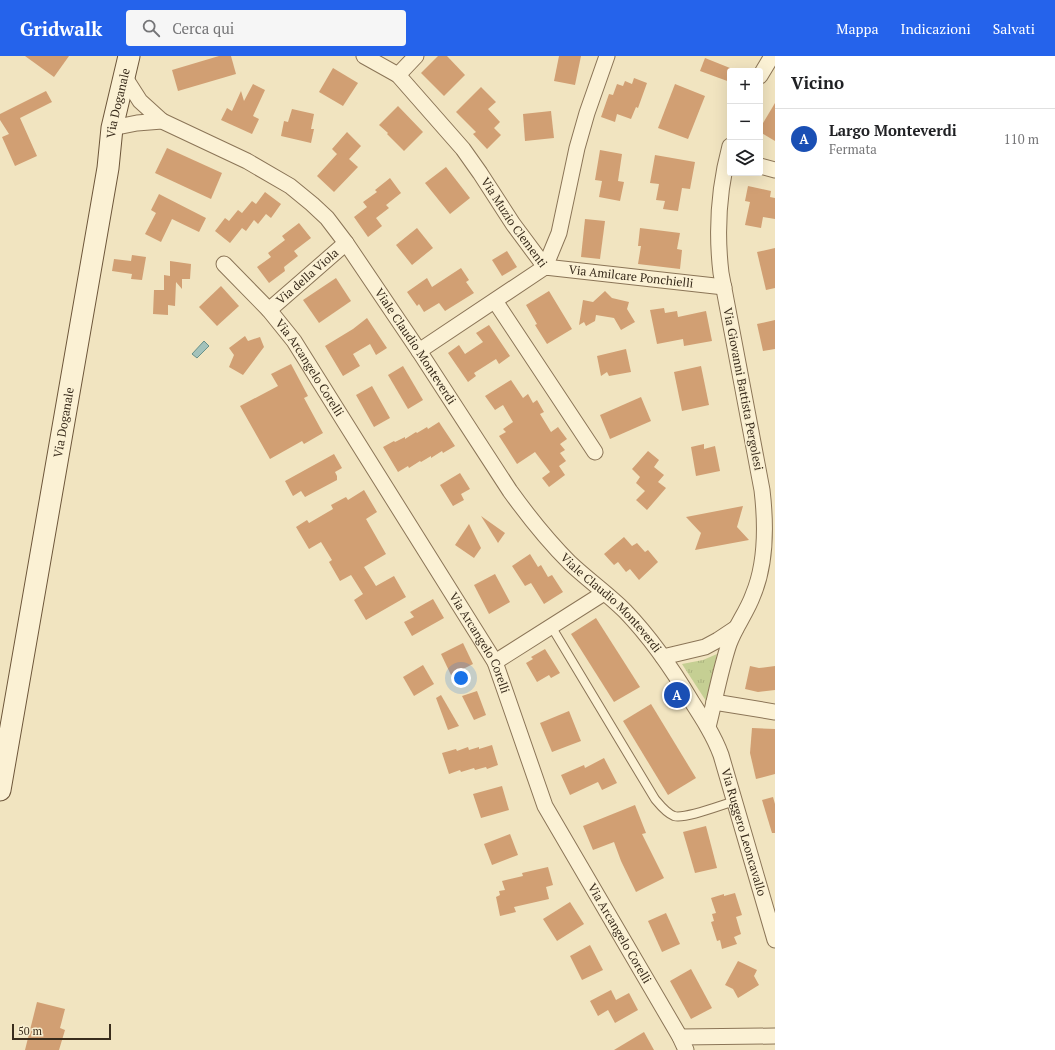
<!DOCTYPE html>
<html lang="it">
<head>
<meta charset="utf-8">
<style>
  :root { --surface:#fff; --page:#f6f6f6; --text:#202124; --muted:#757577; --line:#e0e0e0; --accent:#2563eb }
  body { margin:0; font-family:"PT Serif",serif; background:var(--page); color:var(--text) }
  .controls { position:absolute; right:12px; top:12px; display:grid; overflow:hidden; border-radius:4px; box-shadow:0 4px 16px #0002 }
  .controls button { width:36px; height:36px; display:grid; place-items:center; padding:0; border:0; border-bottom:1px solid var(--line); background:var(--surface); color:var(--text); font:20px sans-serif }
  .scale { position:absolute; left:12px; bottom:10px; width:99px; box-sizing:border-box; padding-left:4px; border:2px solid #392c1c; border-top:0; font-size:11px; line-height:14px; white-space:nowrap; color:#392c1c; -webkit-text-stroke:3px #f8eed0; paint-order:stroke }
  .you { position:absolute; left:461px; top:622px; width:14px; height:14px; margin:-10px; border:3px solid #fff; border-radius:50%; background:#1a73e8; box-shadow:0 0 0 6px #1a73e833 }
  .badge { display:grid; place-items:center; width:26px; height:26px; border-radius:50%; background:var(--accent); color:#fff; font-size:13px; font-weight:700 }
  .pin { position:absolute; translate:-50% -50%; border:2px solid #fff; box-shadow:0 1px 4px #0006 }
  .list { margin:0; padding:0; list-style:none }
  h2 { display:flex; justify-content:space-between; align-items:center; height:52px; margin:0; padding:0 16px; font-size:17px }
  h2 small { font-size:13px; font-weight:400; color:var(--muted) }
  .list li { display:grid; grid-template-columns:26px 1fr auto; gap:12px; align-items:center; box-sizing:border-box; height:60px; padding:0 16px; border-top:1px solid var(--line) }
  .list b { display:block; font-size:15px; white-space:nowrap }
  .list p { margin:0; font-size:13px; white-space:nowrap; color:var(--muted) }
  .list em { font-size:13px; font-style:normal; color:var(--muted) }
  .icon { flex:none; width:22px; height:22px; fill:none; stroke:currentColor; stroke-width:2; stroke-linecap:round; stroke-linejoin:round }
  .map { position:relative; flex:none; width:775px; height:994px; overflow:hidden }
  header { display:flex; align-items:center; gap:24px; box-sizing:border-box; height:56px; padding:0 20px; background:var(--accent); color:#fff }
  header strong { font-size:19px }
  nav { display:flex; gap:22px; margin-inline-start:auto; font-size:14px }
  .search { width:280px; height:36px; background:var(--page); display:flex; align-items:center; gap:10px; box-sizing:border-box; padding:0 14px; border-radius:4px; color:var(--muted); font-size:15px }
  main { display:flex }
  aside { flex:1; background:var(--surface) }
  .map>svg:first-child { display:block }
</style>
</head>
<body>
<header>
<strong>Gridwalk</strong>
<div class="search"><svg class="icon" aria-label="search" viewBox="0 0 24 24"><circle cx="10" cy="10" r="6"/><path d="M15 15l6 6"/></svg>Cerca qui</div>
<nav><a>Mappa</a><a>Indicazioni</a><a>Salvati</a></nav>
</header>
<main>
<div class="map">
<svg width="775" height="994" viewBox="0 0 775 994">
  <defs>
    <pattern id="grass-tufts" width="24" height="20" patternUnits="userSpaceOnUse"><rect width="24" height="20" fill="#c5cf93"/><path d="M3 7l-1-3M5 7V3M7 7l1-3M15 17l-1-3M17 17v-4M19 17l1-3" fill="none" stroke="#aab27e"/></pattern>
  </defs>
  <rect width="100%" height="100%" fill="#f1e4c0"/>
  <polygon fill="url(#grass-tufts)" points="717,598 706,645 682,608 703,604"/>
  <polygon fill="#a3c2bb" stroke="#699189" points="204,285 209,290 197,302 192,298"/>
  <g fill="#d19f73">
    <polygon points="25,0 69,0 54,21"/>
    <polygon points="219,0 231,0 236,18 178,35 172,14"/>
    <polygon points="438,0 447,0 465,19 444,40 421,17"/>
    <polygon points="559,0 581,0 575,29 554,25"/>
    <polygon points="705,2 730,12 730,26 700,15"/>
    <polygon points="333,12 358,27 343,50 319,36"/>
    <polygon points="634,22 647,27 638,52 636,51 631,63 617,58 615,66 601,61 609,38 613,39 617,28 623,30 625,25 632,28"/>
    <polygon points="253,28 265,34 253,60 259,63 252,78 221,64 227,52 232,55 241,35 244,45"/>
    <polygon points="675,28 705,40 688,83 658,72"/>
    <polygon points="481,31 496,46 488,53 500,66 494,72 501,79 487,93 473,78 476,76 456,56"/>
    <polygon points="46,35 52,46 20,62 37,100 15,110 2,81 9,78 0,64 0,58"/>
    <polygon points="775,47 775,85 760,76 760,72"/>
    <polygon points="398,50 423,76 404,95 387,78 388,77 379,69"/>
    <polygon points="292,53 314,58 311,73 314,73 311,87 281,80 284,65 288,66"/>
    <polygon points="551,55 554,82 525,85 523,58"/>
    <polygon points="347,76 361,90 349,103 358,111 334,136 317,120 337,98 332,93"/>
    <polygon points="167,92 222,117 211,143 155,117"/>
    <polygon points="600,94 622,98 618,125 624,126 620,145 599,141 602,125 595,124"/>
    <polygon points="655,99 695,106 690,133 682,132 678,155 663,153 665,145 656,144 659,128 650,127"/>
    <polygon points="446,111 470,142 450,158 425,127"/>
    <polygon points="390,122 401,137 386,149 389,152 376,162 382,170 368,181 354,161 367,151 363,146 377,136 375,134"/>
    <polygon points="748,130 771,135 770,141 775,142 775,163 763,161 761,172 745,169 750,146 745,145"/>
    <polygon points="265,136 281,148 271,162 266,158 258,168 254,164 246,175 242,172 230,187 215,175 225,162 229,165 238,154 242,157 252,145 256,148"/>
    <polygon points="159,138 206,162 199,176 172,163 161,186 145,178 156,157 151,154"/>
    <polygon points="585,163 605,165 600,203 581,201"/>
    <polygon points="299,167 311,182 294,195 298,200 284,211 285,215 269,227 257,211 271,201 268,197 285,184 282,180"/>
    <polygon points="417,172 433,192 412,209 396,189"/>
    <polygon points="640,172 680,177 677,193 682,194 680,213 638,208 641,190 638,190"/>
    <polygon points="775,192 775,232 766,234 757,196"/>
    <polygon points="507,195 517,211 502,220 492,204"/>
    <polygon points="132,199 146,201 142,224 131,223 132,218 112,215 114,203 131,205"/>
    <polygon points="170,205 191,208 190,223 182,223 182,233 176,226 175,250 168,249 168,259 153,258 154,234 164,234 164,219 170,220"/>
    <polygon points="461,212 469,224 466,226 474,237 445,255 439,247 424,256 419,248 417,250 407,236 427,222 432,231"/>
    <polygon points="336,222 351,245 319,267 303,244"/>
    <polygon points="221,230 239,250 217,270 199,251"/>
    <polygon points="549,235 572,273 547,288 535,269 537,268 526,249"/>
    <polygon points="605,235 612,242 629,246 627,253 635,266 621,274 614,262 596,259 595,265 586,270 584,266 579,269 583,244 593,246"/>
    <polygon points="664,252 665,257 677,255 678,261 706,255 712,285 684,290 683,283 657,288 650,254"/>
    <polygon points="367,262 387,292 376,299 370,288 353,298 360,310 343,320 325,290 353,273"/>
    <polygon points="775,264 775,293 763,295 757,268"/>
    <polygon points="489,269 510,300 499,308 496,303 474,317 476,320 468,326 448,297 459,289 465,298 483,286 476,277"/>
    <polygon points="245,280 248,285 260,281 264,291 243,319 229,311 234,299 229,292"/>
    <polygon points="626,293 631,316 609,320 607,316 601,320 597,300"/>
    <polygon points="291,308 308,340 304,342 323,377 304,388 302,385 270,403 240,350 278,330 271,318"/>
    <polygon points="403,310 423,344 408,353 388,319"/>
    <polygon points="701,310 709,349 682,355 674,316"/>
    <polygon points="511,324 523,342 528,338 533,347 537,344 544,356 540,358 551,376 558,371 567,383 560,388 565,394 560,397 566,405 559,410 565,419 549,431 542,422 550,416 535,396 517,408 499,380 506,376 503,373 513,366 503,349 495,354 485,340"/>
    <polygon points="372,330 390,362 374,371 356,339"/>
    <polygon points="641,341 651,365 610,383 600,359"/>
    <polygon points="439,366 455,390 443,397 442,395 431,402 431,400 421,406 420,405 409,412 408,410 398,416 383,391 394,385 395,386 405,381 405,383 416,376 417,377 427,371 428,373"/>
    <polygon points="704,388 704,393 715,390 720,415 696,420 691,391"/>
    <polygon points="648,395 659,404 654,411 664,419 658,426 666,432 647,454 636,444 645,435 636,427 640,421 632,413"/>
    <polygon points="334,398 342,412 335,416 337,420 337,424 305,441 301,435 293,440 285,425"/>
    <polygon points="460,417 470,433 461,438 464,444 453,450 440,429"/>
    <polygon points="364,434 377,456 366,463 386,498 364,511 376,530 394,520 406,541 366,564 354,544 363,538 351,519 340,525 329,506 332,504 321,486 309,493 296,471 307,464 309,467 333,453 331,449 346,441 348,444"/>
    <polygon points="743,450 737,471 749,484 695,494 701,477 686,461"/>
    <polygon points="481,460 505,477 498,487"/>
    <polygon points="469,468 481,492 474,502 455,489"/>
    <polygon points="624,481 632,490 637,487 645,496 648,494 658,506 639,524 630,513 626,516 618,506 614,509 604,498"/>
    <polygon points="530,498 538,511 541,509 548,521 552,519 563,536 544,548 531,527 525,530 512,510"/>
    <polygon points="495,518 510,546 489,558 474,529"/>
    <polygon points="433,543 444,562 412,580 404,566 414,561 410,556"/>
    <polygon points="596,562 640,631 614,646 571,578"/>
    <polygon points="463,587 473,608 451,619 441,598"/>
    <polygon points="545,593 560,617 551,622 549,619 537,626 526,607 533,603 531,601"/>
    <polygon points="423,609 434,628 414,640 403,621"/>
    <polygon points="750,610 759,612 775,610 775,634 758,636 745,633"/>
    <polygon points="477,635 486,659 474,664 462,640"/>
    <polygon points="441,639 459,670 448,674 436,642"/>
    <polygon points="651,648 696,722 668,739 623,665"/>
    <polygon points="569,655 581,685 552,696 540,667"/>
    <polygon points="752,672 775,673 775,718 756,723 750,697"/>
    <polygon points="492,689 498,709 487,713 486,711 475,714 474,712 461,716 460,714 449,718 442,697 456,693 457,695 468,691 469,694 479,691 479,693"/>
    <polygon points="604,702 617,727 602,734 598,726 570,739 561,719 584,709 585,712"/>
    <polygon points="502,730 509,754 481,762 473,738"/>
    <polygon points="773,741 775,748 775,777 772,777 762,744"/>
    <polygon points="635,749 646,777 642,778 664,822 636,836 621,805 614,786 593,794 583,770"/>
    <polygon points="706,770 717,812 695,817 683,776"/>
    <polygon points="510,778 518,799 492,809 484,788"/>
    <polygon points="548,811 553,829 546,831 549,843 514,851 516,856 500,860 496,841 500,839 499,835 505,834 502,825 523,820 522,817"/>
    <polygon points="735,837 742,859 736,861 741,878 734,881 737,888 722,893 720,884 717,885 711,866 714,865 712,858 716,857 711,842 724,838 724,840"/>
    <polygon points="570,846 584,868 557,885 543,863"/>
    <polygon points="666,857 680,888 662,896 648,865"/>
    <polygon points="590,889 603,914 582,924 570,900"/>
    <polygon points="738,905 757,914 754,920 759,929 738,942 733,933 725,929"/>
    <polygon points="691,913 712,952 691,963 670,925"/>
    <polygon points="611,934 616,944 629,937 638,954 615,967 608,954 598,960 590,945"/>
    <polygon points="37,946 65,953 60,972 65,974 59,994 25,994"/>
    <polygon points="644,976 654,994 614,994"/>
  </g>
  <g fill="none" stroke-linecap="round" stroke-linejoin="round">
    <g stroke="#8b7557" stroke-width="10">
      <path id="service" d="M551,570L655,743C660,749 666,757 674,760C686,763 721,749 735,745"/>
    </g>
    <g stroke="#8b7557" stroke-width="17">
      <g id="minor">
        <path id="s1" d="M364,0L398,19L463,93L480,117L513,168L545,211"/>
        <polyline points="398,19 416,0"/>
        <polyline points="124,20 140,45 162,65"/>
        <polyline points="760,20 772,0"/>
        <path id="s2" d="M112,72L137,67L162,65L247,105L290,130L312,148L327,162L346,187L419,295L510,435C528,460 548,485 570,507C588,524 608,538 625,555C651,582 673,614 692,646C703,663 714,680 721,699L775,884"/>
        <polyline points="760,110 775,114"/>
        <path id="s3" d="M224,208L269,254L294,285L495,606L545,750L680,981L686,994"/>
        <polyline points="545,211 559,177 577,92 587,57 607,0"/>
        <polyline points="495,245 595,396"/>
        <path id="s4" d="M269,254L346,187"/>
        <path id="s5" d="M419,295L545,211L724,231"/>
        <polyline points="663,601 705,591 718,584 736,572"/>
        <polyline points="495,606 604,537"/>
        <polyline points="714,646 775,656"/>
        <path d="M708,671C715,644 720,615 729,588C735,571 747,556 753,539C767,506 766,468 762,434L721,217C716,175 719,131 730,90"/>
        <polyline points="680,981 775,980"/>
      </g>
    </g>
    <g stroke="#6d563a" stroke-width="23">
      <g id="secondary">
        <path id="s6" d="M0,734L108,112L112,72L129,0"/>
      </g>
    </g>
    <use href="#service" stroke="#fbf1d4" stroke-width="8"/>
    <use href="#minor" stroke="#fbf1d4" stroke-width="15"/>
    <use href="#secondary" stroke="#fbf1d4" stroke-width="21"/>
  </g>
  <g text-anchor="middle" stroke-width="3" stroke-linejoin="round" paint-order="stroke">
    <g font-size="12" fill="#392c1c" stroke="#f8eed0">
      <text dy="4" stroke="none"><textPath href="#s6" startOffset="697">Via Doganale</textPath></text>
      <text dy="4" stroke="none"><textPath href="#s1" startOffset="227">Via Muzio Clementi</textPath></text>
      <text dy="4" stroke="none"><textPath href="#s4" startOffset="51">Via della Viola</textPath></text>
      <text dy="4" stroke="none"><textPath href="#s5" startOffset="238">Via Amilcare Ponchielli</textPath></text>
      <text dy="4" stroke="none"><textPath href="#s2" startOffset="399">Viale Claudio Monteverdi</textPath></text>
      <text dy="4" stroke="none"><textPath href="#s3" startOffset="135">Via Arcangelo Corelli</textPath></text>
      <text transform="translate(743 333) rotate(79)" y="4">Via Giovanni Battista Pergolesi</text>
      <text dy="4" stroke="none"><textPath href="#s6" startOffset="373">Via Doganale</textPath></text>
      <text dy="4" stroke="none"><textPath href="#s2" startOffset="723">Viale Claudio Monteverdi</textPath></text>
      <text dy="4" stroke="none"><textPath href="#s3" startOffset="459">Via Arcangelo Corelli</textPath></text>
      <text dy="4" stroke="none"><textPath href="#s2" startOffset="993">Via Ruggero Leoncavallo</textPath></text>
      <text dy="4" stroke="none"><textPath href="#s3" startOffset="783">Via Arcangelo Corelli</textPath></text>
    </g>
  </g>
</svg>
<div class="controls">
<button>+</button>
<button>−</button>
<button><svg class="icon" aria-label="layers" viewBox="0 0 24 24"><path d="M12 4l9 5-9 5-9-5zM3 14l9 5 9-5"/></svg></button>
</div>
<div class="scale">50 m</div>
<div class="you"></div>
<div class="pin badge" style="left:677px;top:639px;background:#1a4fb4">A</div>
</div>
<aside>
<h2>Vicino<small></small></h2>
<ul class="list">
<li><span class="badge" style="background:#1a4fb4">A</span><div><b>Largo Monteverdi</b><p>Fermata</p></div><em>110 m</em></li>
</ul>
</aside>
</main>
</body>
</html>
